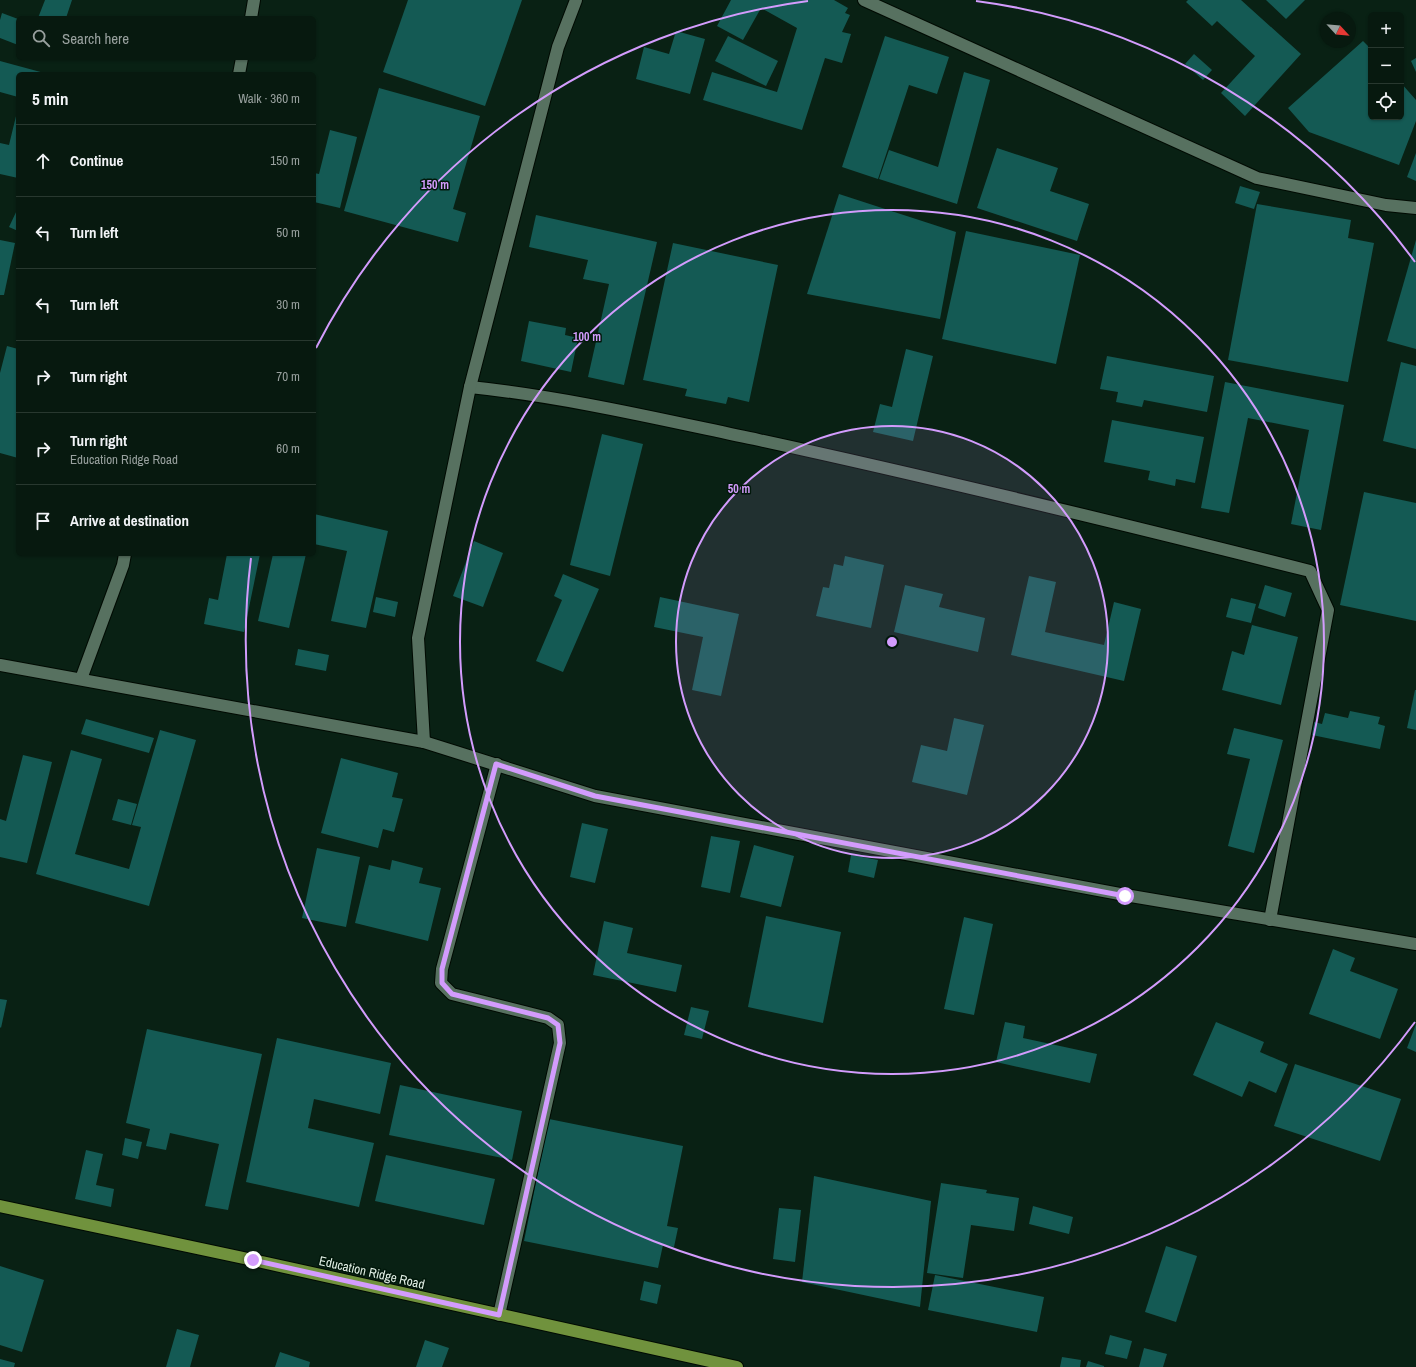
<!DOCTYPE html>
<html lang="en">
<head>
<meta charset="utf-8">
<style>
  :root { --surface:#07190f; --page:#15261d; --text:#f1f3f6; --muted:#98a09e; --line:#28382f }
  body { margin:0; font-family:"Archivo Narrow",sans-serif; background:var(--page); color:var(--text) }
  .controls { position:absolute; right:12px; top:12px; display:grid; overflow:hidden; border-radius:6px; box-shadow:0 1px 3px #0004 }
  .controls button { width:36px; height:36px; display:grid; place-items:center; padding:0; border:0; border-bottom:1px solid var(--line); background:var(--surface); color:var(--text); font:20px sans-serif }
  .compass { position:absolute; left:1320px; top:12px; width:36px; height:36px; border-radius:50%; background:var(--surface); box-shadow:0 1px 3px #0004; rotate:116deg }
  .stop { position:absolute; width:12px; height:12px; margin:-9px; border:3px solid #d39cfd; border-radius:50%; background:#fff }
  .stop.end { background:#d39cfd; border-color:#fff; box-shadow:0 1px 4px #0008 }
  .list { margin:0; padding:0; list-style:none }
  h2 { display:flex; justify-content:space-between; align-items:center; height:52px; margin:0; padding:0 16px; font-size:17px }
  h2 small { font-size:13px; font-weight:400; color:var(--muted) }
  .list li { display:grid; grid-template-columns:26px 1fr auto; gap:12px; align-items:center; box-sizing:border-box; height:72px; padding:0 16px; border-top:1px solid var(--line) }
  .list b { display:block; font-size:15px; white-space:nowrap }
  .list p { margin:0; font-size:13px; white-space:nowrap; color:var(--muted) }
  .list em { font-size:13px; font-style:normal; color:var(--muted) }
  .icon { flex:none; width:22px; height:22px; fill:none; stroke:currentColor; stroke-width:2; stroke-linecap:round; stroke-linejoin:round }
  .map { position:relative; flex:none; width:1416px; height:1367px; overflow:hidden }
  .search { position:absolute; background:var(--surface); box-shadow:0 1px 3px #0004; left:16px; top:16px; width:300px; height:44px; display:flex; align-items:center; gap:10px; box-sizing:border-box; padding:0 14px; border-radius:6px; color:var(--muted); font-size:15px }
  .panel { position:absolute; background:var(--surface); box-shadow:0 1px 3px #0004; left:16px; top:72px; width:300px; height:484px; border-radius:6px }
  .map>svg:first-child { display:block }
</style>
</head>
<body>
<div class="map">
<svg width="1416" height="1367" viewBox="0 0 1416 1367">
  <rect width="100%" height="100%" fill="#092114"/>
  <g fill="#145a54">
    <polygon points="45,0 72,0 66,18 38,18"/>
    <polygon points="408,0 522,0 485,106 383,72"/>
    <polygon points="731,0 834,0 848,8 845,13 850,15 842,32 851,34 842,63 825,58 802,130 703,100 712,72 777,92 797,28 761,8 743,40 717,26"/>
    <polygon points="1188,0 1241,0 1301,54 1245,116 1221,93 1255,56 1217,21 1212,26 1186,2"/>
    <polygon points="1266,0 1305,0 1286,19"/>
    <polygon points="2,13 18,19 18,45 0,38 0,20"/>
    <polygon points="676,31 705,39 690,94 636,79 644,47 669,54"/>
    <polygon points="728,36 778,61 766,86 715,61"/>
    <polygon points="885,36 949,57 937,94 909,85 878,179 842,167"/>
    <polygon points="1363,41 1371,49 1371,117 1401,117 1401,83 1416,100 1416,121 1399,165 1309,132 1288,108"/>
    <polygon points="1194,54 1212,70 1203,80 1185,64"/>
    <polygon points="1416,58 1416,72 1411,61"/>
    <polygon points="0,61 48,74 18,74 18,97 0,92"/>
    <polygon points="964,72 990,80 957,204 879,179 889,150 938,167"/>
    <polygon points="379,88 480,116 453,209 466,213 458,242 344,211"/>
    <polygon points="17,112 18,112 18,178 0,174 0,143 9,145"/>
    <polygon points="330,130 357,137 340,208 314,202 314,173 319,174"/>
    <polygon points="997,148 1058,168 1050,191 1089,204 1077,241 977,208"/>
    <polygon points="1416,153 1416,181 1407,177"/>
    <polygon points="1240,186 1260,192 1254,209 1235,203"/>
    <polygon points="839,194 956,232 940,319 807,294"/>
    <polygon points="1257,204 1351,220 1348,238 1374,243 1348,382 1228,360"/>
    <polygon points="18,208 18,231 9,227"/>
    <polygon points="536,215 657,242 624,385 588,377 609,284 583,279 588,260 529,247"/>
    <polygon points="966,231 1080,255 1056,364 942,339"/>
    <polygon points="0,240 15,243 4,295 0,295"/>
    <polygon points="1416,240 1416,349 1387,341"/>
    <polygon points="673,243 778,265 749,402 728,397 726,404 685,396 687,389 643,380"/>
    <polygon points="529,321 566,328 565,335 578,338 571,372 521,361"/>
    <polygon points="7,346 18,349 18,418 16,427 18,427 18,458 0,453 0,373"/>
    <polygon points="906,349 933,356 913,441 873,432 880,404 892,407"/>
    <polygon points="1107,356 1214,376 1207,412 1144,400 1142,407 1116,402 1118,392 1100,389"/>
    <polygon points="1401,362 1416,366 1416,449 1383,441"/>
    <polygon points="1225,382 1344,405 1321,530 1291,524 1309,430 1248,418 1229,513 1201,508"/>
    <polygon points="1112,420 1204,437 1195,483 1176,479 1175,486 1148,480 1150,471 1104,462"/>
    <polygon points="602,434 643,444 610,576 570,565"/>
    <polygon points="1364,492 1416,503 1416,621 1340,605"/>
    <polygon points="314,514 388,531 366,628 331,621 347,551 314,544"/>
    <polygon points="474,541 503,553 483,607 453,596"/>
    <polygon points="227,554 260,554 244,632 204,624 209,598 218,600"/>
    <polygon points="273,554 306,554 289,628 258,621"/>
    <polygon points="845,556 884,565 871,628 816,616 823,587 829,588 834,564 843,566"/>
    <polygon points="563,574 599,589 563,672 536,661 562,600 554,596"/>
    <polygon points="1029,576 1056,582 1045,632 1104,645 1114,602 1141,609 1124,681 1011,655"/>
    <polygon points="905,585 943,594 939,607 985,618 978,652 894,632"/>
    <polygon points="1265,585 1292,593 1285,617 1258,608"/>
    <polygon points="376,597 398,602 395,617 373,612"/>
    <polygon points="660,597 739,614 721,696 692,690 703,637 654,627"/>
    <polygon points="1231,598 1256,604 1251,623 1226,617"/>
    <polygon points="1252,625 1298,637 1281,705 1222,690 1232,651 1244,655"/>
    <polygon points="298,649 329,655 326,671 295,665"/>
    <polygon points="1415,690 1416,690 1416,730 1407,728"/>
    <polygon points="1350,711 1380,717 1378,724 1385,726 1380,749 1312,735 1314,722 1322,724 1325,713 1348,718"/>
    <polygon points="954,718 984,725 967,795 912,782 921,745 947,751"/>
    <polygon points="86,719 154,738 149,753 81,734"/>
    <polygon points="1234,728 1283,740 1254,853 1228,846 1250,759 1227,754"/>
    <polygon points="160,730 196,740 149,906 36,874 71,750 102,759 75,854 129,869 141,827 132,825"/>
    <polygon points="23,755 52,762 27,863 0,857 0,819 6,821"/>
    <polygon points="341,758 398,773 392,797 403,799 394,832 383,829 378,848 321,833"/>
    <polygon points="118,799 137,804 131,825 112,820"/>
    <polygon points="582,823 608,829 595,883 570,877"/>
    <polygon points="711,836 740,841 730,893 701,887"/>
    <polygon points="754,845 794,856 781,907 740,897"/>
    <polygon points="317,848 360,857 346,927 302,918"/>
    <polygon points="851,855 878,860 874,878 848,872"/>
    <polygon points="392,860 423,868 419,883 441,888 428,941 355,923 369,865 390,870"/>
    <polygon points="766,916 841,932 823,1023 748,1007"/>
    <polygon points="964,917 993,924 974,1015 944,1009"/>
    <polygon points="604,921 633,928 627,953 682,965 676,992 593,975"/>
    <polygon points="1333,949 1355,958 1350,971 1398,989 1380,1039 1309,1014"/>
    <polygon points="0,999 7,1000 1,1028 0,1027"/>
    <polygon points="691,1007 709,1011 702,1039 684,1035"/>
    <polygon points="1005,1022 1025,1026 1023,1038 1097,1054 1090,1083 996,1062"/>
    <polygon points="1216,1022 1264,1042 1260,1052 1288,1064 1276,1093 1249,1081 1242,1097 1193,1075"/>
    <polygon points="1416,1024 1416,1052 1407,1048"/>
    <polygon points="147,1029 262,1054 228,1210 205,1206 219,1144 170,1133 166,1150 146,1146 150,1129 126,1123"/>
    <polygon points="277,1038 391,1063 380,1114 314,1099 308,1128 374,1143 359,1207 246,1182"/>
    <polygon points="1295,1064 1401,1099 1380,1161 1274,1126"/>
    <polygon points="400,1085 522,1111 512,1160 389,1135"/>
    <polygon points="549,1119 683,1146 667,1226 678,1228 674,1247 663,1245 658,1268 524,1241"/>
    <polygon points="125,1138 142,1142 138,1159 122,1155"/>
    <polygon points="86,1150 103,1154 96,1185 114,1189 111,1207 75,1199"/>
    <polygon points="386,1155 495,1179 484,1225 375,1201"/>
    <polygon points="814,1176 931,1201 920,1307 802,1282"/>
    <polygon points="941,1183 987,1190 986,1193 1019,1198 1014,1231 971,1225 963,1278 927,1273"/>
    <polygon points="1033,1206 1073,1217 1069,1234 1029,1224"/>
    <polygon points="779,1208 801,1210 795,1262 773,1259"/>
    <polygon points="1166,1246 1197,1256 1176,1322 1145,1312"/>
    <polygon points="0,1266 44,1280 22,1352 0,1345"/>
    <polygon points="935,1275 1044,1297 1037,1332 928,1310"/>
    <polygon points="644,1281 661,1285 657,1304 640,1300"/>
    <polygon points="177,1329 199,1335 190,1367 166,1367"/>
    <polygon points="1110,1335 1132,1341 1127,1359 1105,1354"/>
    <polygon points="425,1340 449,1348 442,1367 416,1367"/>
    <polygon points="1144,1348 1167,1354 1163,1367 1139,1367"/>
    <polygon points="280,1352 310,1362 309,1367 275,1367"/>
    <polygon points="1062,1357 1081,1360 1080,1367 1060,1367"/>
    <polygon points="0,1359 15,1363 14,1367 0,1367"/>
    <polygon points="1088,1361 1104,1366 1104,1367 1086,1367"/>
  </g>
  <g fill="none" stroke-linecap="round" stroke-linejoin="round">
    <g stroke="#000a02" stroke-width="14">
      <g id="minor">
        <polyline points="864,0 1257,178 1386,205 1416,208"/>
        <polyline points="251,18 254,0"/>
        <polyline points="239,74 242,58"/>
        <path d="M470,387C567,397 663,420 759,440C944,480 1127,525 1310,571L1328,610L1270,920"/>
        <polyline points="0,665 424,742 595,796 1125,895 1416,944"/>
        <polyline points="81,679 123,565 125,554"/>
        <polyline points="424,742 418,638 470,387 558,47 576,0"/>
        <polyline points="497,764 442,969 441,983 452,994 548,1018 558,1025 560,1043 499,1315"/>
      </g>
    </g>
    <g stroke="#000a02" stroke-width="14">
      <polyline id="major" points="0,1206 253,1260 737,1367"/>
    </g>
    <use href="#minor" stroke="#577160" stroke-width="12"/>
    <use href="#major" stroke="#70923d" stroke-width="12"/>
  </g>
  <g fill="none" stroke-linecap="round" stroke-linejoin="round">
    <polyline stroke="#d39cfd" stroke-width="5" points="253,1260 499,1315 560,1043 558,1025 548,1018 452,994 442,983 442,969 496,764 595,796 1125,896"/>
  </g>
  <circle cx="892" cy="642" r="216" fill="#d39cfd" fill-opacity=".12"/>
  <g fill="none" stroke="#d39cfd" stroke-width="2">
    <circle cx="892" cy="642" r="216"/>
    <circle cx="892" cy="642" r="432"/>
    <path d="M1415 1022A647 647 0 0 1 251 558M316 348A647 647 0 0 1 808 1M976 1A647 647 0 0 1 1415 262"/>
  </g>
  <g text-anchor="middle" stroke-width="3" stroke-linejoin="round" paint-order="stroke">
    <g font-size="13" fill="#e2f0e6" stroke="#02180b">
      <text transform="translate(372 1272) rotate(13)" y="5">Education Ridge Road</text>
    </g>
  </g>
  <circle cx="892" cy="642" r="6" fill="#d39cfd" stroke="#02180b" stroke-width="2"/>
  <g font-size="12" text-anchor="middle" font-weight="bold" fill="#d39cfd" stroke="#02180b" stroke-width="3" stroke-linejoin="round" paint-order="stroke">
    <text x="435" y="189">150 m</text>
    <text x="587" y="341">100 m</text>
    <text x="739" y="493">50 m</text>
  </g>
</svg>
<div class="controls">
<button>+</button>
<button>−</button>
<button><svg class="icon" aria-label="locate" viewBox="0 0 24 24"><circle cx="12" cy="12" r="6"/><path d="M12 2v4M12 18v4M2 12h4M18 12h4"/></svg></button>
</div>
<svg class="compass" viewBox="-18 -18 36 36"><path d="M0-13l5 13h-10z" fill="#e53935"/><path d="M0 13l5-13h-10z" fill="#98a09e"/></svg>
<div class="stop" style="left:1125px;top:896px"></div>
<div class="stop end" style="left:253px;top:1260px"></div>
<div class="search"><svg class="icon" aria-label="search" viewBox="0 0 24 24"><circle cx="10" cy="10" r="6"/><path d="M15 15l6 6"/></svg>Search here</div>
<section class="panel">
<h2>5 min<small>Walk · 360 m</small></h2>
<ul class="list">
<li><svg class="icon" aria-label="ahead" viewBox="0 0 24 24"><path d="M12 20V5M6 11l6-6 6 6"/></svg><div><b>Continue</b></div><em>150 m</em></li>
<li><svg class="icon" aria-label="left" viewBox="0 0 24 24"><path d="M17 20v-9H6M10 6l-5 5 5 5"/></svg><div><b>Turn left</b></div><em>50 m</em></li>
<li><svg class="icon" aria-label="left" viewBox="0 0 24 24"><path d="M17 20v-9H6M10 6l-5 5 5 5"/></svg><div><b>Turn left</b></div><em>30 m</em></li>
<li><svg class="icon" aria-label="right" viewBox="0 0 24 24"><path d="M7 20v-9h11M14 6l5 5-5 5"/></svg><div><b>Turn right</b></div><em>70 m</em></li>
<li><svg class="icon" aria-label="right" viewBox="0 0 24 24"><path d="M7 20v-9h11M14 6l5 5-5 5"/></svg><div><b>Turn right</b><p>Education Ridge Road</p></div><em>60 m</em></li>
<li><svg class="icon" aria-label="arrive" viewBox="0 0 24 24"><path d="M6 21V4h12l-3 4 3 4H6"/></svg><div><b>Arrive at destination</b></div></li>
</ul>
</section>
</div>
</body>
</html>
